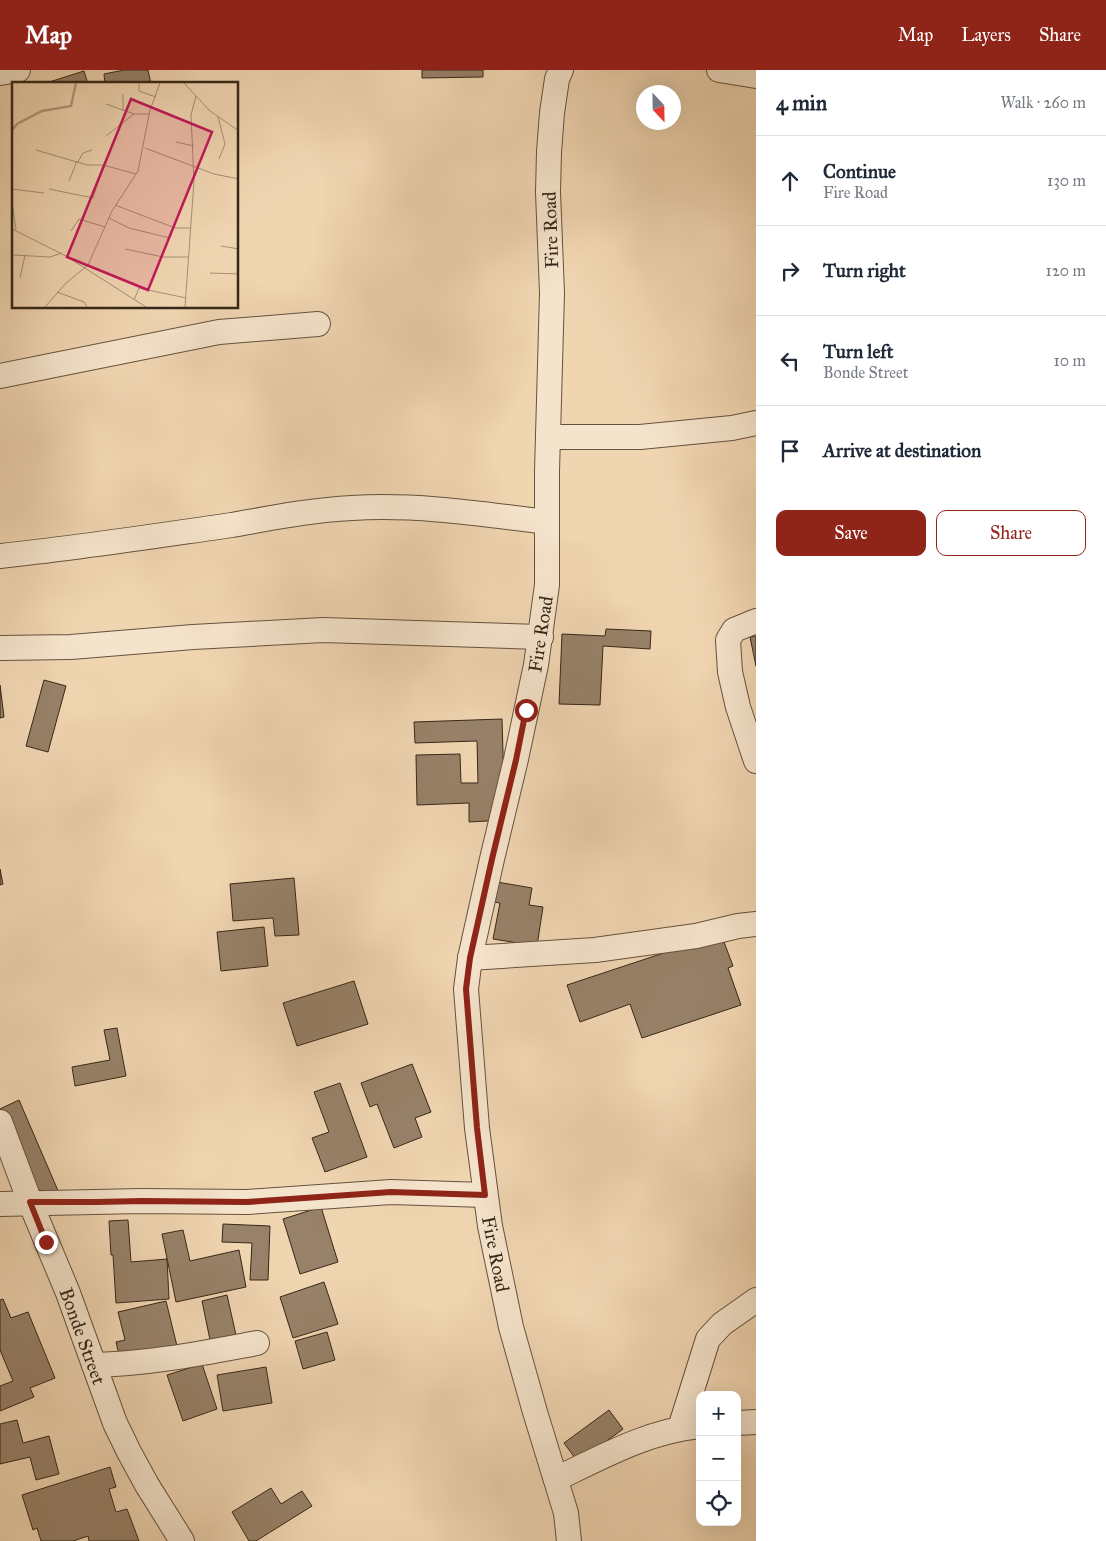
<!DOCTYPE html>
<html lang="en">
<head>
<meta charset="utf-8">
<style>
  :root { --surface:#fff; --page:#f6f6f7; --text:#1f2937; --muted:#747a83; --line:#e0e1e3; --accent:#8f2418 }
  body { margin:0; font-family:"IM FELL Great Primer",serif; background:var(--page); color:var(--text) }
  .controls { position:absolute; right:15px; bottom:15px; display:grid; overflow:hidden; border-radius:10px; box-shadow:0 5px 20px #0002 }
  .controls button { width:45px; height:45px; display:grid; place-items:center; padding:0; border:0; border-bottom:1px solid var(--line); background:var(--surface); color:var(--text); font:25px sans-serif }
  .compass { position:absolute; left:636px; top:15px; width:45px; height:45px; border-radius:50%; background:var(--surface); box-shadow:0 5px 20px #0002; rotate:158deg }
  .stop { position:absolute; width:15px; height:15px; margin:-11px; border:4px solid #8f2418; border-radius:50%; background:#fff }
  .stop.end { background:#8f2418; border-color:#fff; box-shadow:0 1px 5px #0008 }
  .list { margin:0; padding:0; list-style:none }
  h2 { display:flex; justify-content:space-between; align-items:center; height:65px; margin:0; padding:0 20px; font-size:21px }
  h2 small { font-size:16px; font-weight:400; color:var(--muted) }
  .list li { display:grid; grid-template-columns:32px 1fr auto; gap:15px; align-items:center; box-sizing:border-box; height:90px; padding:0 20px; border-top:1px solid var(--line) }
  .list b { display:block; font-size:19px; white-space:nowrap }
  .list p { margin:0; font-size:16px; white-space:nowrap; color:var(--muted) }
  .list em { font-size:16px; font-style:normal; color:var(--muted) }
  .actions { display:flex; gap:10px; padding:15px 20px }
  .actions a { flex:1; padding:11px 0; border:1px solid var(--accent); border-radius:10px; text-align:center; font-size:18px; color:var(--accent) }
  .actions .main { background:var(--accent); color:#fff }
  .icon { flex:none; width:28px; height:28px; fill:none; stroke:currentColor; stroke-width:2; stroke-linecap:round; stroke-linejoin:round }
  .map { position:relative; flex:none; width:756px; height:1471px; overflow:hidden }
  header { display:flex; align-items:center; gap:30px; box-sizing:border-box; height:70px; padding:0 25px; background:var(--accent); color:#fff }
  header strong { font-size:24px }
  nav { display:flex; gap:28px; margin-inline-start:auto; font-size:18px }
  main { display:flex }
  aside { flex:1; background:var(--surface) }
  .map>svg:first-child { display:block }
</style>
</head>
<body>
<header>
<strong>Map</strong>
<nav><a>Map</a><a>Layers</a><a>Share</a></nav>
</header>
<main>
<div class="map">
<svg width="756" height="1471" viewBox="0 0 756 1471">
  <rect width="100%" height="100%" fill="#f0d5b1"/>
  <filter id="stains"><feTurbulence type="fractalNoise" baseFrequency=".004" numOctaves="4"/><feColorMatrix values="0 0 0 0 .2 0 0 0 0 .09 0 0 0 0 .02 0 0 0 .5 -.17"/></filter>
  <radialGradient id="worn" r=".72"><stop offset=".6" stop-color="#630" stop-opacity="0"/><stop offset="1" stop-color="#630" stop-opacity=".3"/></radialGradient>
  <g fill="#978168" stroke="#372718">
    <polygon points="124,0 148,0 151,14 105,14 104,4"/>
    <polygon points="422,0 483,0 483,7 422,8"/>
    <polygon points="84,1 88,14 43,14"/>
    <polygon points="606,559 651,561 650,579 603,576 600,635 559,634 562,564 605,566"/>
    <polygon points="756,566 756,596 750,567"/>
    <polygon points="44,610 66,616 48,682 26,676"/>
    <polygon points="0,615 4,647 0,648"/>
    <polygon points="502,649 505,750 469,752 469,733 417,735 416,685 460,684 461,713 478,713 477,671 415,673 414,652"/>
    <polygon points="0,799 3,814 0,815"/>
    <polygon points="294,808 299,865 275,866 273,848 233,851 230,814"/>
    <polygon points="497,812 532,818 529,835 543,837 537,876 493,869 500,833 493,832"/>
    <polygon points="264,857 268,896 221,901 217,862"/>
    <polygon points="721,864 733,896 728,898 741,935 642,968 630,934 580,952 567,915"/>
    <polygon points="354,911 368,954 297,976 283,933"/>
    <polygon points="117,958 126,1006 75,1016 72,997 110,990 104,960"/>
    <polygon points="412,994 431,1042 415,1048 422,1067 394,1078 377,1034 370,1037 361,1013"/>
    <polygon points="340,1013 367,1087 325,1102 312,1068 329,1062 314,1022"/>
    <polygon points="19,1030 62,1130 35,1142 0,1061 0,1039"/>
    <polygon points="321,1137 338,1192 300,1204 283,1149"/>
    <polygon points="128,1150 131,1192 167,1189 169,1229 116,1233 113,1185 111,1185 109,1151"/>
    <polygon points="223,1154 270,1156 268,1210 250,1210 252,1173 222,1172"/>
    <polygon points="183,1160 190,1191 239,1180 246,1217 176,1232 162,1164"/>
    <polygon points="324,1212 338,1254 293,1268 280,1227"/>
    <polygon points="227,1225 236,1265 210,1270 202,1231"/>
    <polygon points="3,1229 11,1248 28,1242 55,1308 30,1318 34,1327 0,1341 0,1316 13,1311 0,1280 0,1230"/>
    <polygon points="166,1231 177,1276 120,1289 116,1272 125,1270 118,1242"/>
    <polygon points="327,1262 335,1290 303,1299 295,1271"/>
    <polygon points="202,1294 217,1339 183,1351 167,1305"/>
    <polygon points="266,1297 272,1333 223,1341 217,1305"/>
    <polygon points="609,1340 623,1359 578,1392 564,1373"/>
    <polygon points="17,1350 23,1373 49,1366 59,1404 36,1410 30,1387 0,1394 0,1354"/>
    <polygon points="110,1397 116,1417 109,1419 116,1442 127,1439 139,1471 89,1471 88,1466 73,1471 41,1471 37,1458 33,1460 22,1425"/>
    <polygon points="271,1418 281,1434 302,1421 312,1436 256,1471 249,1471 232,1442"/>
  </g>
  <g fill="none" stroke-linecap="round" stroke-linejoin="round">
    <g stroke="#65523e" stroke-width="26">
      <g id="minor">
        <polyline points="561,0 557,9 552,43 549,82 548,122 552,223 547,401 547,515 536,595 516,689 492,789 470,888 466,919 477,1058 490,1156 511,1257 535,1342 566,1443 569,1471"/>
        <polyline points="719,0 756,6"/>
        <polyline points="0,3 18,0"/>
        <polyline points="0,306 219,262 318,254"/>
        <polyline points="548,367 640,367 732,358 756,353"/>
        <path d="M0,486C78,478 155,466 232,455C272,448 311,440 352,438C417,434 482,444 547,452"/>
        <polyline points="756,551 734,560 728,570 730,602 738,637 756,691"/>
        <polyline points="0,578 71,577 193,567 323,560 541,567"/>
        <polyline points="470,888 595,880 696,866 738,856 756,854"/>
        <polyline points="0,1052 30,1132 68,1223 115,1353 129,1382 147,1415 182,1471"/>
        <polyline points="0,1134 142,1131 247,1132 391,1122 485,1125"/>
        <path d="M94,1295C149,1294 203,1283 257,1273"/>
        <polyline points="737,1353 756,1352"/>
        <polyline points="680,1358 708,1269 722,1254 756,1230"/>
        <path d="M556,1409C602,1387 648,1361 700,1356"/>
      </g>
    </g>
    <use href="#minor" stroke="#f5e4cc" stroke-width="24"/>
  </g>
  <g fill="none" stroke-linecap="round" stroke-linejoin="round">
    <polyline stroke="#8f2418" stroke-width="6" points="46,1172 30,1132 97,1132 142,1131 247,1132 391,1122 485,1125 477,1058 466,919 470,888 492,789 516,690 526,640"/>
  </g>
  <g text-anchor="middle" stroke-width="4" stroke-linejoin="round" paint-order="stroke">
    <g font-size="19" fill="#372718" stroke="#f5e4cc">
      <text transform="translate(550 160) rotate(-92)" y="7">Fire Road</text>
      <text transform="translate(540 564) rotate(-81)" y="7">Fire Road</text>
      <text transform="translate(496 1184) rotate(79)" y="7">Fire Road</text>
      <text transform="translate(83 1266) rotate(70)" y="7">Bonde Street</text>
    </g>
  </g>
  <g transform="translate(12 12)">
    <rect width="226" height="226" fill="#f0d5b1"/>
    <path fill="none" stroke="#b19a7d" stroke-width="2.5" d="M0,48L5,42L30,29L59,24L64,1"/>
    <path fill="none" stroke="#a68f74" stroke-width="1" d="M127,1V9L144,15M172,1L198,29L227,49M111,12V29M94,22L122,32H138M206,35L213,62L207,77M94,54L122,32M164,60L182,64M133,66L202,92L227,97M24,68L75,83H91L124,92M66,80L71,71L80,68M57,99L65,79M0,107L32,111M37,107L81,116L91,83M0,120L4,148M103,123L163,146H179M97,136L117,146L158,156M0,147L54,174L134,225M59,149L67,137L93,145M209,164L227,167M113,167L151,175H177M1,173L38,175L50,171M198,191L227,192M8,196L13,173M45,210L72,220L75,225M122,218L127,206L174,216M33,225L54,201L76,183L100,129L126,89L138,28L148,1M173,225L182,99L179,33L184,14"/>
    <path fill="#c2185b" fill-opacity="0.15" stroke="#c2185b" stroke-width="2.5" d="M119,17L200,50L136,208L55,175Z"/>
    <rect width="226" height="226" fill="none" stroke="#372718" stroke-width="2.5"/>
  </g>
  <rect width="100%" height="100%" filter="url(#stains)"/>
  <rect width="100%" height="100%" fill="url(#worn)"/>
</svg>
<div class="controls">
<button>+</button>
<button>−</button>
<button><svg class="icon" aria-label="locate" viewBox="0 0 24 24"><circle cx="12" cy="12" r="6"/><path d="M12 2v4M12 18v4M2 12h4M18 12h4"/></svg></button>
</div>
<svg class="compass" viewBox="-18 -18 36 36"><path d="M0-13l5 13h-10z" fill="#e53935"/><path d="M0 13l5-13h-10z" fill="#747a83"/></svg>
<div class="stop" style="left:526px;top:640px"></div>
<div class="stop end" style="left:46px;top:1172px"></div>
</div>
<aside>
<h2>4 min<small>Walk · 260 m</small></h2>
<ul class="list">
<li><svg class="icon" aria-label="ahead" viewBox="0 0 24 24"><path d="M12 20V5M6 11l6-6 6 6"/></svg><div><b>Continue</b><p>Fire Road</p></div><em>130 m</em></li>
<li><svg class="icon" aria-label="right" viewBox="0 0 24 24"><path d="M7 20v-9h11M14 6l5 5-5 5"/></svg><div><b>Turn right</b></div><em>120 m</em></li>
<li><svg class="icon" aria-label="left" viewBox="0 0 24 24"><path d="M17 20v-9H6M10 6l-5 5 5 5"/></svg><div><b>Turn left</b><p>Bonde Street</p></div><em>10 m</em></li>
<li><svg class="icon" aria-label="arrive" viewBox="0 0 24 24"><path d="M6 21V4h12l-3 4 3 4H6"/></svg><div><b>Arrive at destination</b></div></li>
</ul>
<div class="actions"><a class="main">Save</a><a>Share</a></div>
</aside>
</main>
</body>
</html>
